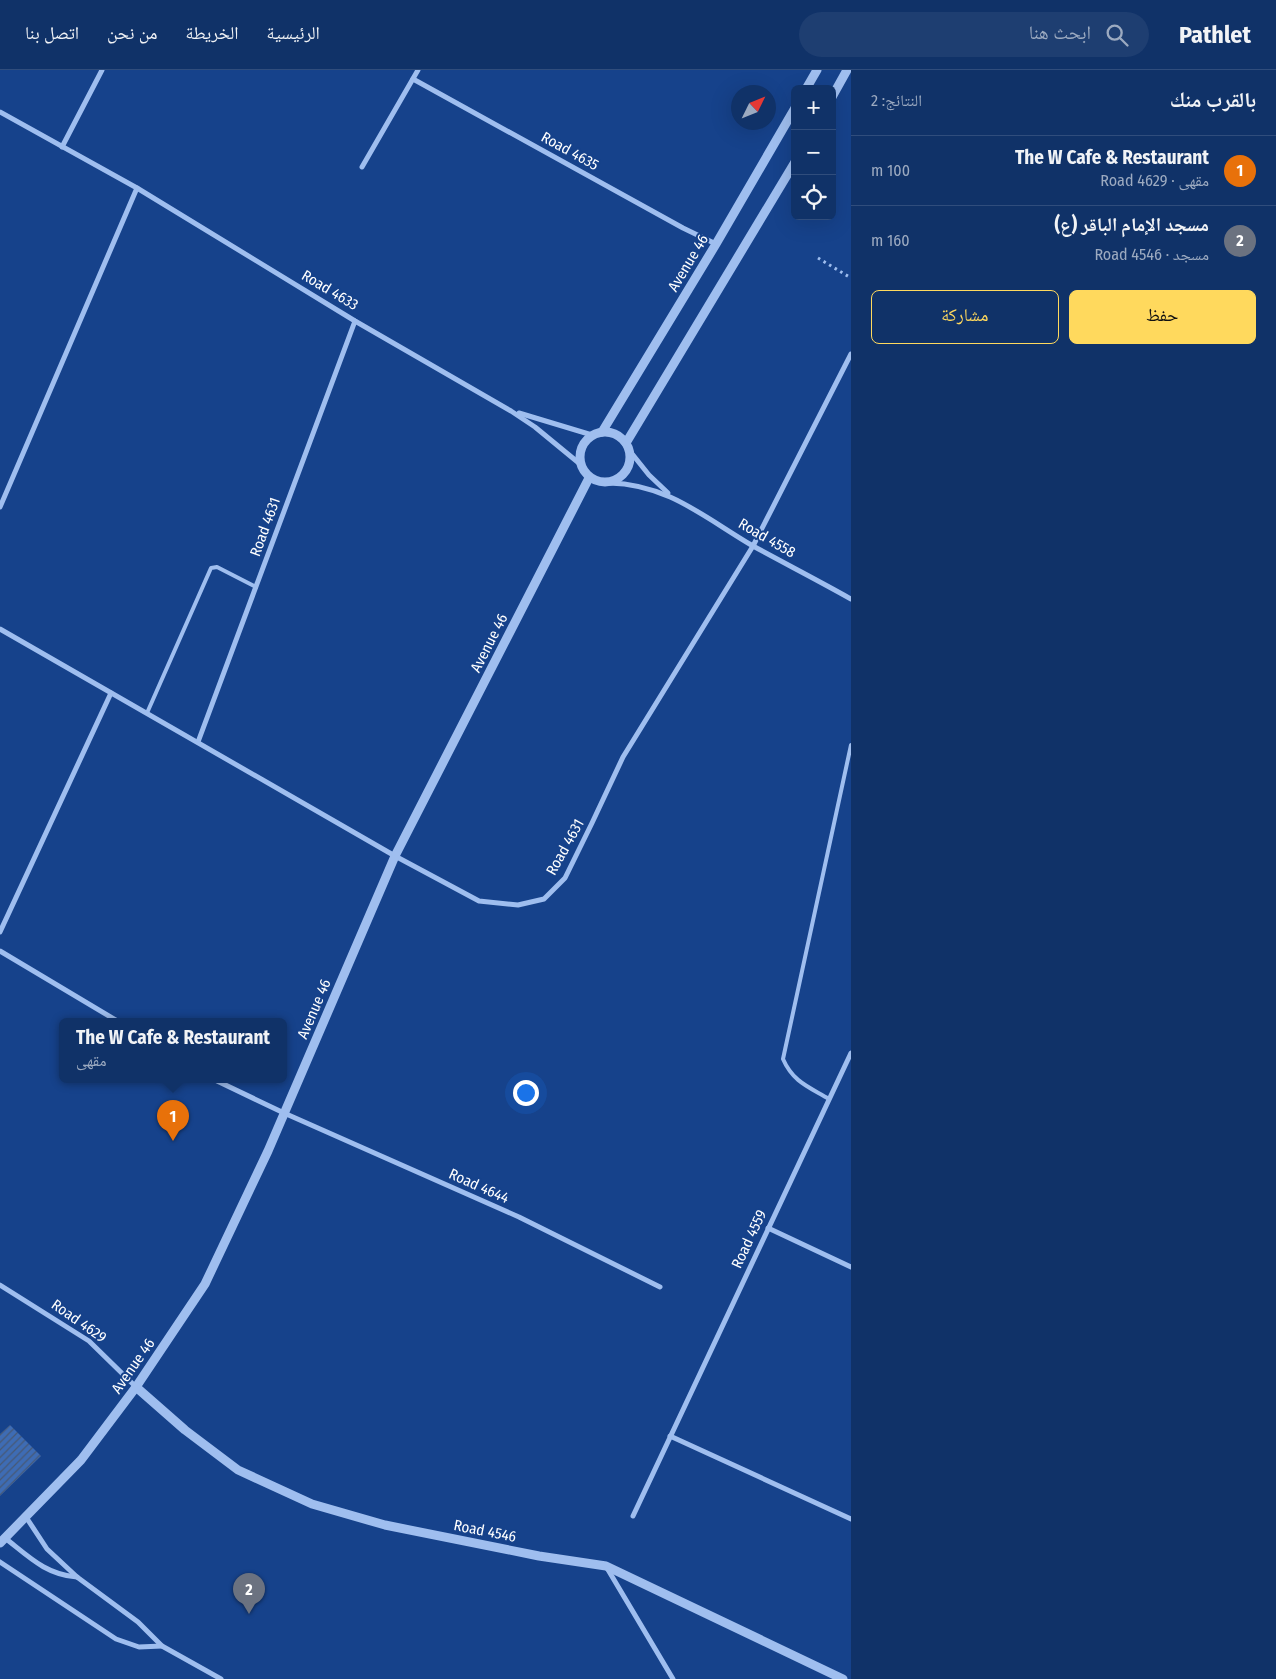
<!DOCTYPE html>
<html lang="ar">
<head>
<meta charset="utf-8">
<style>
  :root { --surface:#103268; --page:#1e3e71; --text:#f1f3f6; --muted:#9caac0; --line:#304d7c; --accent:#ffd95d }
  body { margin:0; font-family:"Fira Sans Condensed","Noto Naskh Arabic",sans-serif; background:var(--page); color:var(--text); direction:rtl }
  .controls { position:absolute; right:15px; top:15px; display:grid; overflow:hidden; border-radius:8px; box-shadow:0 5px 20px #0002 }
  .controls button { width:45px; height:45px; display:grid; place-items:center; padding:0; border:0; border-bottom:1px solid var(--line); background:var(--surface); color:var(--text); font:25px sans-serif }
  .compass { position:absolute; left:731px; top:15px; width:45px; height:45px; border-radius:50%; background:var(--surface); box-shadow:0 5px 20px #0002; rotate:47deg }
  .you { position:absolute; left:525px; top:1022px; width:18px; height:18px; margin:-12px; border:4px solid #fff; border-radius:50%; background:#1a73e8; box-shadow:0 0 0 8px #1a73e833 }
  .badge { display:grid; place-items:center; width:32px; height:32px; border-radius:50%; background:var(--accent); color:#fff; font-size:16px; font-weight:700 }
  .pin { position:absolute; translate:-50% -41px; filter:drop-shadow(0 1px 2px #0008) }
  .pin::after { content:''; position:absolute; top:26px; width:18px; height:15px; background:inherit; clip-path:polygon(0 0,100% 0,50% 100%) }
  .popup { position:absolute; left:59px; top:948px; width:228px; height:65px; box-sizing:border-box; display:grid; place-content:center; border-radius:8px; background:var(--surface); filter:drop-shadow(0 1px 4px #0005); font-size:16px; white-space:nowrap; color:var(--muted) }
  .popup b { font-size:19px; color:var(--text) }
  .popup::after { content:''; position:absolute; left:50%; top:100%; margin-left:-10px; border:10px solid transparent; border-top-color:var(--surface) }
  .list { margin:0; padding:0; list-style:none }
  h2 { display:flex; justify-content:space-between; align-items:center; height:65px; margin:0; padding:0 20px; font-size:21px }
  h2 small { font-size:16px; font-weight:400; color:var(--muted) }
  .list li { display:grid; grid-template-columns:32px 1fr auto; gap:15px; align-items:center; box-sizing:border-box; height:70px; padding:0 20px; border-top:1px solid var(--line) }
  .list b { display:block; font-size:19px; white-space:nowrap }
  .list p { margin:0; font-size:16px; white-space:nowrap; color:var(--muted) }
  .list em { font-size:16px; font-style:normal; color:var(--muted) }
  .actions { display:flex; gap:10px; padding:15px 20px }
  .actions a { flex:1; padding:11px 0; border:1px solid var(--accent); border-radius:8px; text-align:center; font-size:18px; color:var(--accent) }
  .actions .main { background:var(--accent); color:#111 }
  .icon { flex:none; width:28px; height:28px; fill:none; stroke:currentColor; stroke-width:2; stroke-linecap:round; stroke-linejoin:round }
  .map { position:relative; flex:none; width:851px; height:1609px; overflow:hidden; direction:ltr }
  header { display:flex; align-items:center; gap:30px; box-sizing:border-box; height:70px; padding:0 25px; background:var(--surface); border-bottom:1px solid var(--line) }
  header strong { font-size:24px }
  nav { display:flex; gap:28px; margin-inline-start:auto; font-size:18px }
  .search { width:350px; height:45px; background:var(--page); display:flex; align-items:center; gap:12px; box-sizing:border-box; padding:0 18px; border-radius:28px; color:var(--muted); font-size:19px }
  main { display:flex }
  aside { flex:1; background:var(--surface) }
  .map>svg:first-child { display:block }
</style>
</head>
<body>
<header>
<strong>Pathlet</strong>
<div class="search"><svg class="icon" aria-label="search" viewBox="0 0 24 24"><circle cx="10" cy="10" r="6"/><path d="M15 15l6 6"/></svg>ابحث هنا</div>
<nav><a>الرئيسية</a><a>الخريطة</a><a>من نحن</a><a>اتصل بنا</a></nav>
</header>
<main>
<aside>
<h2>بالقرب منك<small>النتائج: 2</small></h2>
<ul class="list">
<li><span class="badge" style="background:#e8710a">1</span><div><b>The W Cafe &amp; Restaurant</b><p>مقهى · Road 4629</p></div><em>100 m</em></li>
<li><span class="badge" style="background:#6b7280">2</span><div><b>مسجد الإمام الباقر (ع)</b><p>مسجد · Road 4546</p></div><em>160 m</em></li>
</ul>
<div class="actions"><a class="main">حفظ</a><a>مشاركة</a></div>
</aside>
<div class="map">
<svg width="851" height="1609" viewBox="0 0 851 1609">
  <defs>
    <pattern id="building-hatch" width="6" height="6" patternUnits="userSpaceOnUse" patternTransform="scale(1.25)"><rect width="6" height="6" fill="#3e6cb4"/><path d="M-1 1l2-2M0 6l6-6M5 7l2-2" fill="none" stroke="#465976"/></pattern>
  </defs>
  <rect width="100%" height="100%" fill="#16428b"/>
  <polygon fill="url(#building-hatch)" points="10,1355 41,1386 0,1426 0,1364"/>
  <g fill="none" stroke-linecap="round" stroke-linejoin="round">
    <polyline stroke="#9fbeef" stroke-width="3" stroke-dasharray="2.5 4" stroke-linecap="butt" points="818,188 851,208"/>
    <g stroke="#9fbeef" stroke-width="4">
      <polyline points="147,643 211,498 217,497 256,517"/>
      <path d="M829,1029C809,1017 793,1012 783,989L851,675"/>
    </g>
    <g stroke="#9fbeef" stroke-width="5">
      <polyline points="413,9 683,158 716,174"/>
      <polyline points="0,42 137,118 355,251 511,341 535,357 580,394"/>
      <polyline points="62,77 102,0"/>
      <polyline points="362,97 418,0"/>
      <polyline points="519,343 592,365"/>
      <polyline points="629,380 649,405 668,423"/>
      <path d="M609,413C668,414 705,448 753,476C786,494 819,511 851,529"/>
      <polyline points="0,437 137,118"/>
      <polyline points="0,559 395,786 479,831 518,835 544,829 565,808 592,753 623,687 753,476 851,284"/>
      <polyline points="198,672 355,251"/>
      <polyline points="0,862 111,623"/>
      <polyline points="0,881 119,952"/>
      <polyline points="215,1010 284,1043 519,1147 660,1217"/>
      <polyline points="768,1158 851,1197"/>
      <polyline points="0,1215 89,1271 136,1317"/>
      <polyline points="670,1366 851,1449"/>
      <polyline points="633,1446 851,983"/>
      <polyline points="26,1447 47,1479 77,1507 138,1552 162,1576 221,1609"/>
      <path d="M5,1468C28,1486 46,1505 77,1507"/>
      <polyline points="0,1492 116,1569 139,1577 162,1576"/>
      <polyline points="607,1498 673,1609"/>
    </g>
    <g stroke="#9fbeef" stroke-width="9">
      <polyline points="806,19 817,0"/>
      <polyline points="832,27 847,0"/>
      <circle cx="605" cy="387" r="25"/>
      <polyline points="602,362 716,174 795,38"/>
      <polyline points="626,373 795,92"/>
      <polyline points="136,1317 185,1360 238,1400 312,1434 385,1455 539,1486 606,1496 843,1609"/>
      <polyline points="0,1473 81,1390 136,1317 205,1214 268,1081 395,786 589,408"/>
    </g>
  </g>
  <g text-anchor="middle" stroke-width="4" stroke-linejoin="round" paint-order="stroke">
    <g font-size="15" fill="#fff" stroke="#16428b">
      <text transform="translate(570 81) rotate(29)" y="5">Road 4635</text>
      <text transform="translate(688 193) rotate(-59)" y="5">Avenue 46</text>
      <text transform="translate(330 220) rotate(31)" y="5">Road 4633</text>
      <text transform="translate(265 457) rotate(-70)" y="5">Road 4631</text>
      <text transform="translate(767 468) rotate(30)" y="5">Road 4558</text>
      <text transform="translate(489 573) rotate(-63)" y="5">Avenue 46</text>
      <text transform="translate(565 777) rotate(-61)" y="5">Road 4631</text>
      <text transform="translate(314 939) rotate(-67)" y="5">Avenue 46</text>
      <text transform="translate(479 1116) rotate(24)" y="5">Road 4644</text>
      <text transform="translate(749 1169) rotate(-65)" y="5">Road 4559</text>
      <text transform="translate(79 1251) rotate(35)" y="5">Road 4629</text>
      <text transform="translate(133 1296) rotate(-55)" y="5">Avenue 46</text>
      <text transform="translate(485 1461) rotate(11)" y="5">Road 4546</text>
    </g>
  </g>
</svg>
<div class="controls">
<button>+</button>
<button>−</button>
<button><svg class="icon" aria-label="locate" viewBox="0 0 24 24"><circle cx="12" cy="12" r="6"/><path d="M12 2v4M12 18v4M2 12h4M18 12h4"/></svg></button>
</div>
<svg class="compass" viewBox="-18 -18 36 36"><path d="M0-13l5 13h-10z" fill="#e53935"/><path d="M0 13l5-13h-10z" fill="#9caac0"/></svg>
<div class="you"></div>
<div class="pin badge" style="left:173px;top:1071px;background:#e8710a">1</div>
<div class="popup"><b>The W Cafe &amp; Restaurant</b>مقهى</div>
<div class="pin badge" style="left:249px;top:1544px;background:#6b7280">2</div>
</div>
</main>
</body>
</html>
